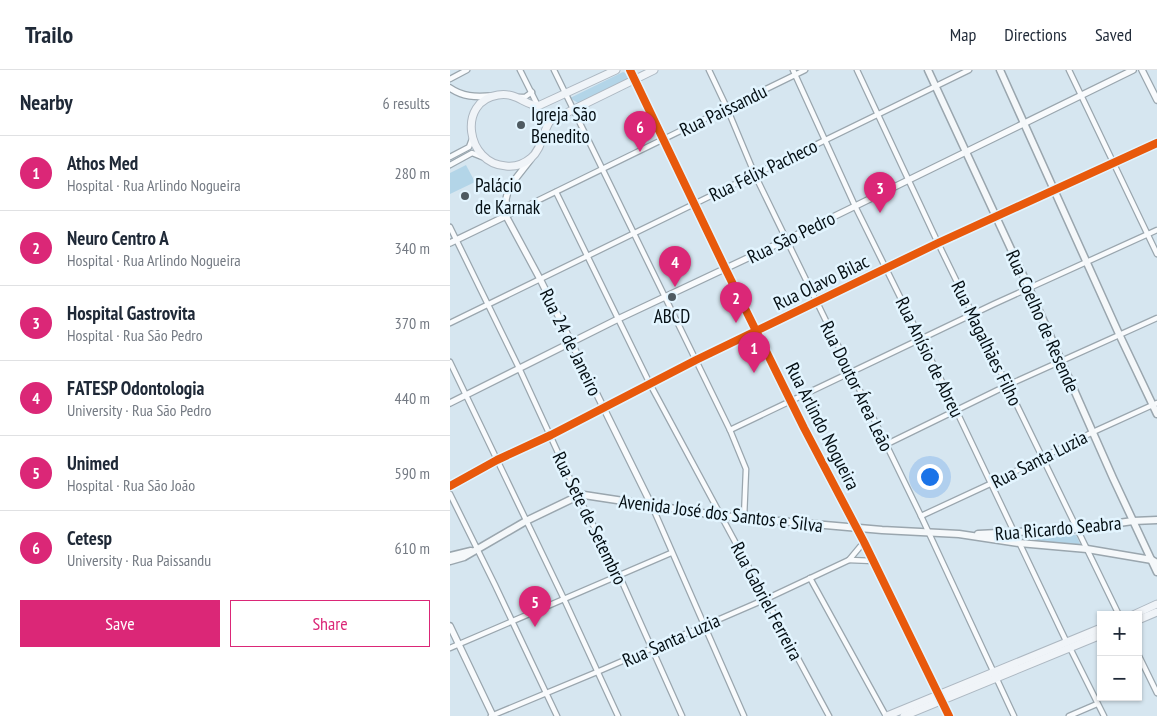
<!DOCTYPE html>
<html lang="en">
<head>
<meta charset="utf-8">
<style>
  :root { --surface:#fff; --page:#f2f2f3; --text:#1f2937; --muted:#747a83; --line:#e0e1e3; --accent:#db2777 }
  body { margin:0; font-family:"PT Sans Narrow",sans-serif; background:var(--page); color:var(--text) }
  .controls { position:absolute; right:15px; bottom:15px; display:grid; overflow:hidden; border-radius:0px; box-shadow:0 1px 4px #0004 }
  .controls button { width:45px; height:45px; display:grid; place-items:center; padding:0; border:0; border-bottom:1px solid var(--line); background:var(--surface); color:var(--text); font:25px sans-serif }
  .you { position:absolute; left:479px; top:406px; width:18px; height:18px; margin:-12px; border:4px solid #fff; border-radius:50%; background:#1a73e8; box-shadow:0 0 0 8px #1a73e833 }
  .badge { display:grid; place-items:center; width:32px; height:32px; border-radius:50%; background:var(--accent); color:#fff; font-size:16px; font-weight:700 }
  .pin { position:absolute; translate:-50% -41px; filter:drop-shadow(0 1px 2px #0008) }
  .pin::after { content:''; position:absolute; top:26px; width:18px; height:15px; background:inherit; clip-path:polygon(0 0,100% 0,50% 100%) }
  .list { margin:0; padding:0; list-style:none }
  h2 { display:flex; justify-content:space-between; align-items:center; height:65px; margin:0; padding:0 20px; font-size:21px }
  h2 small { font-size:16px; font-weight:400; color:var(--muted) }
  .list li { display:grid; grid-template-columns:32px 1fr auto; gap:15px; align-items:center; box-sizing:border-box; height:75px; padding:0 20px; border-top:1px solid var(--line) }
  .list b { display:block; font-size:19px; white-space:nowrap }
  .list p { margin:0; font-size:16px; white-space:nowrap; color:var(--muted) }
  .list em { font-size:16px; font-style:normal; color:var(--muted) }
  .actions { display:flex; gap:10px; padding:15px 20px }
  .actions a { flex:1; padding:11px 0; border:1px solid var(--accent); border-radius:0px; text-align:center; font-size:18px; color:var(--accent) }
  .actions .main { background:var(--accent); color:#fff }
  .map { position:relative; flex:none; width:707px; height:646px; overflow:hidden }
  header { display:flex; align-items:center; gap:30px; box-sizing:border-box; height:70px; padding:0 25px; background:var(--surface); border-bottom:1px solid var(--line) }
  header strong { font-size:24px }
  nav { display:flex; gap:28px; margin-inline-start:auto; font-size:18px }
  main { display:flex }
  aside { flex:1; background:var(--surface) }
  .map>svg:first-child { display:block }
</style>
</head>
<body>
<header>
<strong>Trailo</strong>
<nav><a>Map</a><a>Directions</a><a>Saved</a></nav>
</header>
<main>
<aside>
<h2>Nearby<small>6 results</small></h2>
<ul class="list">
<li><span class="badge">1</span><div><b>Athos Med</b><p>Hospital · Rua Arlindo Nogueira</p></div><em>280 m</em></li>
<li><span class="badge">2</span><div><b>Neuro Centro A</b><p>Hospital · Rua Arlindo Nogueira</p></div><em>340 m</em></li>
<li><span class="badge">3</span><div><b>Hospital Gastrovita</b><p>Hospital · Rua São Pedro</p></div><em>370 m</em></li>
<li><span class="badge">4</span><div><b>FATESP Odontologia</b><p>University · Rua São Pedro</p></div><em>440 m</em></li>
<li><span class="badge">5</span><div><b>Unimed</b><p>Hospital · Rua São João</p></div><em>590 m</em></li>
<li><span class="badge">6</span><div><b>Cetesp</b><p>University · Rua Paissandu</p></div><em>610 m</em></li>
</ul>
<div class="actions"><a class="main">Save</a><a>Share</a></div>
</aside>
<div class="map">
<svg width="707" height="646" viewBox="0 0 707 646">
  <rect width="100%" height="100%" fill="#d6e6f0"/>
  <g fill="#b3d5e8">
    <polygon points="173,2 178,4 179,8 128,33 120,28"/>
    <polygon points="16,95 25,112 0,124 0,103"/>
    <polygon points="626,465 632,478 572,471 571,469"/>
  </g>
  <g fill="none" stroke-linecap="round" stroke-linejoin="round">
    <g stroke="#9aa6ae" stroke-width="7">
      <g id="minor">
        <polyline points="70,0 88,36"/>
        <polyline points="104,0 280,360 296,399 294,448"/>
        <polyline points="259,0 277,38 305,105 471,446 564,646"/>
        <polyline points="343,0 405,136 506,340 617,573"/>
        <polyline points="407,0 488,173 669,545"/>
        <polyline points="619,0 707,184"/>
        <polyline points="0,9 17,0"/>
        <polyline points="69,27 75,27 82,22"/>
        <polyline points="0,87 19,77 22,69"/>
        <polyline points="0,95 22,83 32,87"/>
        <polyline points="106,122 200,314 379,646"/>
        <polyline points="56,146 355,0"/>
        <polyline points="0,157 69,298 128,426 169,505 232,646"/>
        <polyline points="0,253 519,0"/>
        <polyline points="0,292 114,529 168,646"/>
        <polyline points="280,360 544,234 707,160"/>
        <polyline points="435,375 558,315 707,248"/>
        <polyline points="0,424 45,515 107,646"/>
        <polyline points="202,436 294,646"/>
        <polyline points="471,446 540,414 643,362 707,333"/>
        <polyline points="399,490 424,491"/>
        <polyline points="360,508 436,646"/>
        <polyline points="0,578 221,483"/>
        <polyline points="620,578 654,646"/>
        <polyline points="688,584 707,623"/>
        <polyline points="41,646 147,602 316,529 399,490 414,472"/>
        <polyline points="619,646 647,634"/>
      </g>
    </g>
    <g stroke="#9aa6ae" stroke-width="8">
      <g id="tertiary">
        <polyline points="180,0 275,198 354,358 414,472 499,646"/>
        <polyline points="692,0 707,30"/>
        <path d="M0,18C13,27 25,27 41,26"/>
        <polyline points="81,89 59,117 56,129 56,146 90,209 202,436"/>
        <polyline points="0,173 56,146"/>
        <polyline points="0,333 168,249 336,170 683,0"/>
        <polyline points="0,416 47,390 101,365 246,290 488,173 707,73"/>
        <polyline points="0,556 43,646"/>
      </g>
    </g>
    <g stroke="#9aa6ae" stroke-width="9">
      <g id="secondary">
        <polyline points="478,0 579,218 663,408 707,502"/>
        <polyline points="550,0 669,264 707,344"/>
        <polyline points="528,464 626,459 683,451 707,450"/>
        <polyline points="0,486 21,481"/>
        <polyline points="0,491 14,487 76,451 128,426 134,425 272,446 432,460 509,464 569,473 637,479 702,490 707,493"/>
      </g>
    </g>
    <g stroke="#adb8c2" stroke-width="9">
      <g id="primary">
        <path d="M166,0L88,36C73,34 66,22 48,25C7,31 16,94 56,96C65,97 74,94 81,88C92,79 92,63 100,51L204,0"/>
        <polyline points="683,545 707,534"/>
        <polyline points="688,550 707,542"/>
        <polyline points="437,646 651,558"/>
        <polyline points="454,646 651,565"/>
      </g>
    </g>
    <use href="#minor" stroke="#f9fbfd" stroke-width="4.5"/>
    <use href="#tertiary" stroke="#f9fbfd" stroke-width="5.5"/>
    <use href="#secondary" stroke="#f5f8fa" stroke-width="6"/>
    <use href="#primary" stroke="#f0f4f8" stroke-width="7"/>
    <g stroke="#e3f5ff" stroke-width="11">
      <g id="cycleway">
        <polyline points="180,0 275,198 354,358 414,472 499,646"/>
        <polyline points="0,416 47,390 101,365 246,290 488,173 707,73"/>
      </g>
    </g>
    <use href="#cycleway" stroke="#e8590c" stroke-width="8"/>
  </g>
  <g fill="#4e5a61" stroke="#e3f5ff" stroke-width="2">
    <circle cx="71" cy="55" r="5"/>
    <circle cx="15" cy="126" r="5"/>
    <circle cx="222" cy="227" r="5"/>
  </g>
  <g text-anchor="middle" stroke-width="5" stroke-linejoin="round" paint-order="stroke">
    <g font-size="19" fill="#050f14" stroke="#e3f5ff">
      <text transform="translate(273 40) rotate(-26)" y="7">Rua Paissandu</text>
      <text transform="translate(313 100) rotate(-26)" y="7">Rua Félix Pacheco</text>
      <text transform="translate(341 167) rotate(-26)" y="7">Rua São Pedro</text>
      <text transform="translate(371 212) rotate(-26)" y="7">Rua Olavo Bilac</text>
      <text transform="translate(593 251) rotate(66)" y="7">Rua Coelho de Resende</text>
      <text transform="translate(121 272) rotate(64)" y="7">Rua 24 de Janeiro</text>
      <text transform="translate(537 273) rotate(64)" y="7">Rua Magalhães Filho</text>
      <text transform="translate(480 287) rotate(64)" y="7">Rua Anísio de Abreu</text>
      <text transform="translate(407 316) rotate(64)" y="7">Rua Doutor Área Leão</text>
      <text transform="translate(373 356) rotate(63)" y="7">Rua Arlindo Nogueira</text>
      <text transform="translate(589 389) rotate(-27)" y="7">Rua Santa Luzia</text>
      <text transform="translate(271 443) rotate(7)" y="7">Avenida José dos Santos e Silva</text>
      <text transform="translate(140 448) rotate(64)" y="7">Rua Sete de Setembro</text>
      <text transform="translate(608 458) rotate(-5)" y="7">Rua Ricardo Seabra</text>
      <text transform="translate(317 531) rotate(62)" y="7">Rua Gabriel Ferreira</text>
      <text transform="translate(221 570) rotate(-24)" y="7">Rua Santa Luzia</text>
    </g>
    <g font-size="19" fill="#050f14" stroke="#e3f5ff" text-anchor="start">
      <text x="81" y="51">Igreja São<tspan x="81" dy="22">Benedito</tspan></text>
      <text x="25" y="122">Palácio<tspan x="25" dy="22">de Karnak</tspan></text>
      <text x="222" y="253" text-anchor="middle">ABCD</text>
    </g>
  </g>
</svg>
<div class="controls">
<button>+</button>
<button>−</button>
</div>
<div class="you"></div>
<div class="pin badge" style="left:304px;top:303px">1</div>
<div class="pin badge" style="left:286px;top:253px">2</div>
<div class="pin badge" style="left:430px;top:143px">3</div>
<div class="pin badge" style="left:225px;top:217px">4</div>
<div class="pin badge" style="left:85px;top:557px">5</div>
<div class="pin badge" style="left:190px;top:82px">6</div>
</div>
</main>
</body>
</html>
